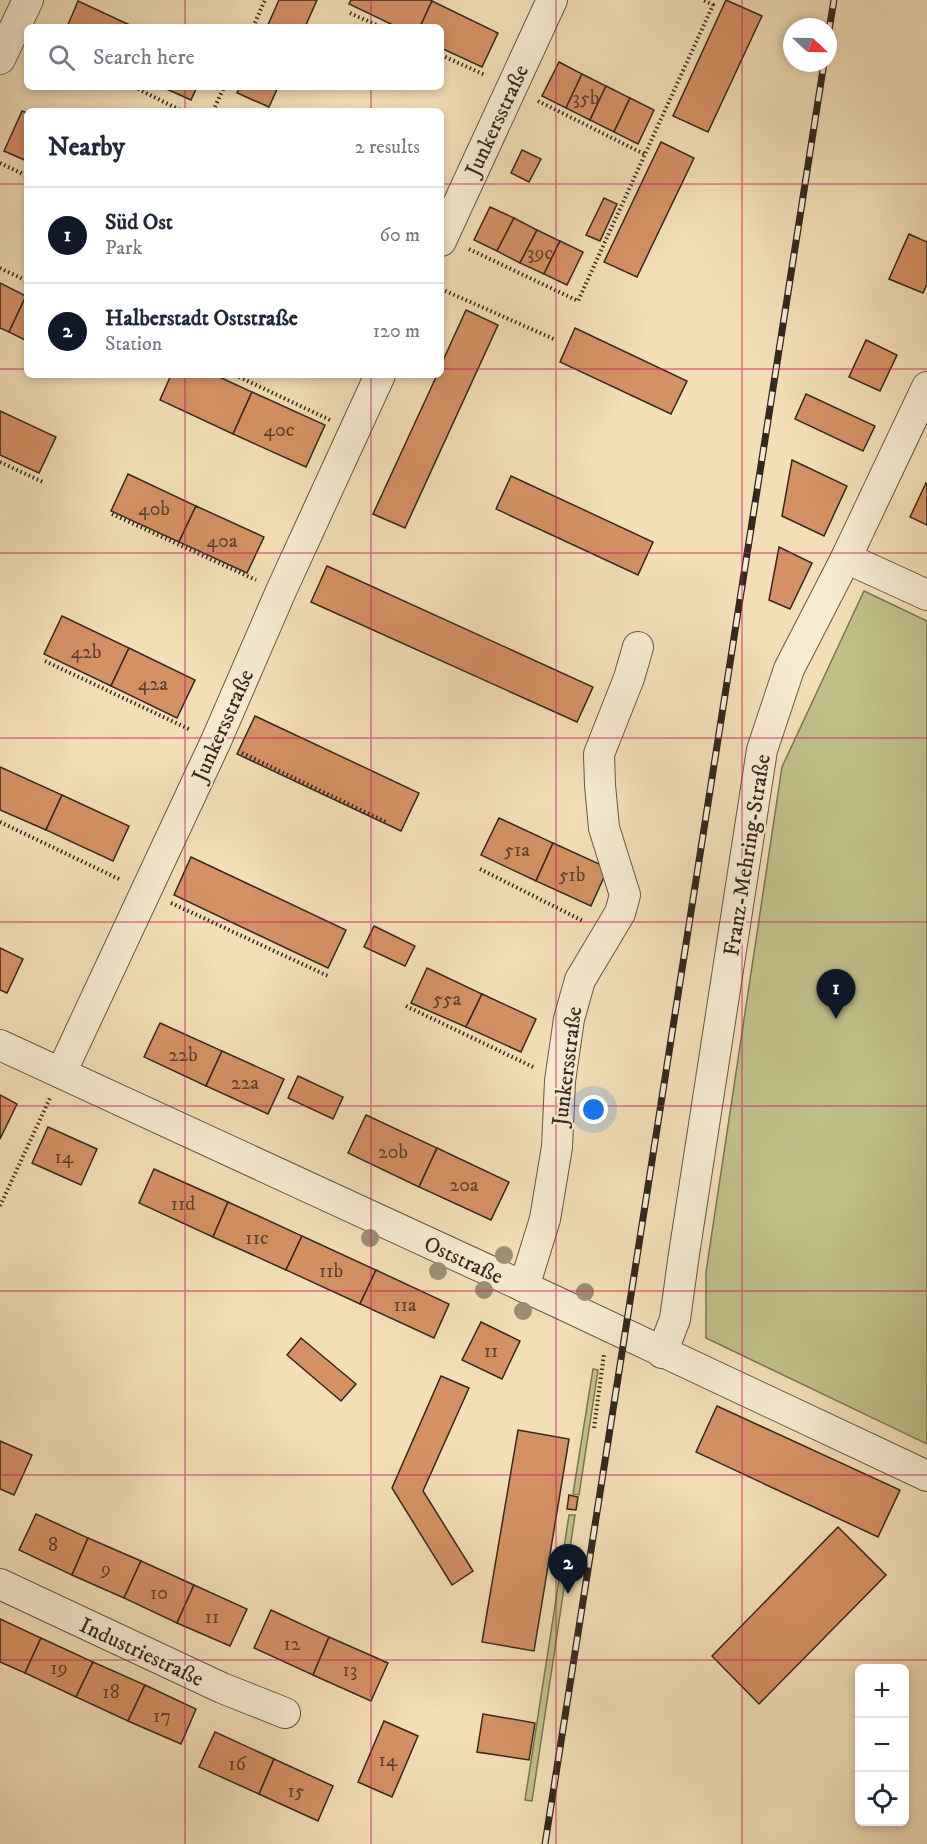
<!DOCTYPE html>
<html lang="en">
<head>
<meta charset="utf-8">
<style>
  :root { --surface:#fff; --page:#f2f2f3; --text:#1f2937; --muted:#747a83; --line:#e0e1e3; --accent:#111827 }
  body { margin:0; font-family:"IM FELL DW Pica",serif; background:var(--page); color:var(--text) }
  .controls { position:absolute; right:18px; bottom:18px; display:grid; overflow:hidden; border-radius:9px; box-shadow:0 3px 9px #0003 }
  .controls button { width:54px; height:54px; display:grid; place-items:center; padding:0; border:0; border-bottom:2px solid var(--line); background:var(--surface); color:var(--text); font:30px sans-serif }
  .compass { position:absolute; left:783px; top:18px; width:54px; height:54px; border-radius:50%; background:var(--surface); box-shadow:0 3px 9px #0003; rotate:112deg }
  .you { position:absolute; left:594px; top:1110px; width:21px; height:21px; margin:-15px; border:4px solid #fff; border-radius:50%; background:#1a73e8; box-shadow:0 0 0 9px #1a73e833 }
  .badge { display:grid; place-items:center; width:39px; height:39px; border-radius:50%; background:var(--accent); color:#fff; font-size:20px; font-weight:700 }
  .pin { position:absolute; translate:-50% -50px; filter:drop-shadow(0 2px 3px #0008) }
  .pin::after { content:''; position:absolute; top:32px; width:21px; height:18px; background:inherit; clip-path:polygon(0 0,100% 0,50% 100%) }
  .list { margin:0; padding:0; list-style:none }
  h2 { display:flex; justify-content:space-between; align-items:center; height:78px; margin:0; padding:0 24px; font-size:26px }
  h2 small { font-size:20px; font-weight:400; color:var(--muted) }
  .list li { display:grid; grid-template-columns:39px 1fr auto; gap:18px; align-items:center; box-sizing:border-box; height:96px; padding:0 24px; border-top:2px solid var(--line) }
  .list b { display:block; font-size:22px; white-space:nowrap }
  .list p { margin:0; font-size:20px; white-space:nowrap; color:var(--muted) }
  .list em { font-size:20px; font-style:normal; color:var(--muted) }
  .icon { flex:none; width:33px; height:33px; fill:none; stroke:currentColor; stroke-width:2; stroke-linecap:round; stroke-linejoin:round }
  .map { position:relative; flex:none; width:927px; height:1844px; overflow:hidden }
  .search { position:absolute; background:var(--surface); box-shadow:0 3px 9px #0003; left:24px; top:24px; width:420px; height:66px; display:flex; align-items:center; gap:15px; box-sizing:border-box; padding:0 21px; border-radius:9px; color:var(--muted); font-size:22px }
  .panel { position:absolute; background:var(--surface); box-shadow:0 3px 9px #0003; left:24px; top:108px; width:420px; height:270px; border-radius:9px }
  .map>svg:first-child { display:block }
</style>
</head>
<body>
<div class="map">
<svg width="927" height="1844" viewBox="0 0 927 1844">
  <rect width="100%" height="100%" fill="#f3deb5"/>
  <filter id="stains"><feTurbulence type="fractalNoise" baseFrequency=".00333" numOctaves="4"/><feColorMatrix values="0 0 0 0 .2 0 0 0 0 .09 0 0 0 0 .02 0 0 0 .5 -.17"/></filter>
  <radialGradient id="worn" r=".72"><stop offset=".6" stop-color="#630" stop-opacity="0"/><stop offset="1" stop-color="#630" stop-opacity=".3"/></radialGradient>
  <g fill="#c1c089" stroke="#7b7454" stroke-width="1.5">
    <polygon points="864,591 927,621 927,1444 706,1338 706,1272 782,767"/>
    <polygon points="593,1369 598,1370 579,1495 573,1494"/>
    <polygon points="569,1515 575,1515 532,1801 525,1800"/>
  </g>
  <g fill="#d49264" stroke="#35281f" stroke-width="1.5">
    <polygon points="279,0 317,0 305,27 267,27"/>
    <polygon points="351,0 430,0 432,1 420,27 397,27 349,4"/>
    <polygon points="726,0 762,16 708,132 673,116"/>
    <polygon points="78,1 134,27 67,27"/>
    <polygon points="432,1 498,33 482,67 441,48 441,27 420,27"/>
    <polygon points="559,62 582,74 566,108 542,96"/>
    <polygon points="582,74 606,86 590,120 566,108"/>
    <polygon points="606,86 630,98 614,132 590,120"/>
    <polygon points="162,87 197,87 191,100"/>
    <polygon points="240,87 278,87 269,107 237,93"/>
    <polygon points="630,98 654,110 638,144 614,132"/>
    <polygon points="22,111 27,113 27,161 4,151"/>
    <polygon points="661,142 694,158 637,277 604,262"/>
    <polygon points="522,150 541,159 529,182 511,173"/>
    <polygon points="604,198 617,204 600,241 586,235"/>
    <polygon points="490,207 514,218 497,251 474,240"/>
    <polygon points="514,218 537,230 520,263 497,251"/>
    <polygon points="537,230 560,241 544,274 520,263"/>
    <polygon points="909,234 927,242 927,284 923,293 889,279"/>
    <polygon points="560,241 583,252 567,285 544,274"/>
    <polygon points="0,283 26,296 9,332 0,328"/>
    <polygon points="26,296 27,296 27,341 9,332"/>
    <polygon points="466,310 498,325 405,528 373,514 437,375 441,375 441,365"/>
    <polygon points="575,328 687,381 671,414 560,362"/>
    <polygon points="866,340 897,355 880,391 849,377"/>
    <polygon points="171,375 215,375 252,392 233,434 160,400"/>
    <polygon points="252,392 325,425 306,467 233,434"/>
    <polygon points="806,394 875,426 863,451 795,419"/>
    <polygon points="0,411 56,437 39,473 0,455"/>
    <polygon points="792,460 847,486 824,536 782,516"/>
    <polygon points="128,474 196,506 179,542 111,511"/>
    <polygon points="511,476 653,542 638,575 496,509"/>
    <polygon points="926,483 927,484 927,525 910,517"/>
    <polygon points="196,506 264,537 247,573 179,542"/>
    <polygon points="779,547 812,563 790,609 769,600"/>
    <polygon points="327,566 593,687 577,722 311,602"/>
    <polygon points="62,616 129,648 111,686 44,654"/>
    <polygon points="129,648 195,680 177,718 111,686"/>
    <polygon points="255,716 419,793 401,831 237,754"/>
    <polygon points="0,767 62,795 46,830 0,810"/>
    <polygon points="62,795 129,826 113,861 46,830"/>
    <polygon points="499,818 553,843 536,881 481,855"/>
    <polygon points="553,843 608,868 591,906 536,881"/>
    <polygon points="191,857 346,930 328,968 174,895"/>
    <polygon points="374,926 415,946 405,966 364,947"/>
    <polygon points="0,948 23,959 7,993 0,990"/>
    <polygon points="427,968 482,994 466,1027 411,1003"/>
    <polygon points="482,994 536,1019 521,1052 466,1027"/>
    <polygon points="160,1023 222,1051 206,1086 144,1057"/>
    <polygon points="222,1051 284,1079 268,1114 206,1086"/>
    <polygon points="298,1076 343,1097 333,1119 288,1098"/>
    <polygon points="0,1095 17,1104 0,1139"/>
    <polygon points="366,1115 437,1148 419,1187 348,1153"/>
    <polygon points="48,1127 97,1149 81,1185 32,1163"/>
    <polygon points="437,1148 509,1182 491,1220 419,1187"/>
    <polygon points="154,1169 228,1202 213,1237 139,1203"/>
    <polygon points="228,1202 302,1236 286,1270 213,1237"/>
    <polygon points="302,1236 376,1270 360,1304 286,1270"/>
    <polygon points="376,1270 449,1304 434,1338 360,1304"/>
    <polygon points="481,1322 520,1341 502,1379 462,1360"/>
    <polygon points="301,1338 356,1384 341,1401 287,1355"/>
    <polygon points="441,1376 469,1388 423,1491 473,1571 452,1585 392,1488"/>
    <polygon points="717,1406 900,1490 878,1537 696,1452"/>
    <polygon points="518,1430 569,1439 534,1651 482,1642"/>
    <polygon points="0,1441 32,1455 14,1495 0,1489"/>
    <polygon points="569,1495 578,1497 576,1510 567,1509"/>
    <polygon points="36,1514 88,1538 72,1575 19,1550"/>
    <polygon points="838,1527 886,1575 759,1704 712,1656"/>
    <polygon points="88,1538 141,1561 124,1598 72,1575"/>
    <polygon points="141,1561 194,1585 177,1623 124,1598"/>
    <polygon points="194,1585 247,1609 230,1646 177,1623"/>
    <polygon points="271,1610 329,1637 313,1675 254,1648"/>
    <polygon points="0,1619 41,1638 25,1673 0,1662"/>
    <polygon points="329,1637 388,1663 371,1701 313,1675"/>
    <polygon points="41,1638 93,1662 76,1697 25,1673"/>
    <polygon points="93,1662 145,1685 128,1721 76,1697"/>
    <polygon points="145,1685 196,1709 181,1744 128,1721"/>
    <polygon points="483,1714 535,1723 529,1760 477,1752"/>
    <polygon points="384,1721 418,1736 392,1797 358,1782"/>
    <polygon points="215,1732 274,1759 259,1794 199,1767"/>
    <polygon points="274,1759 333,1786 318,1821 259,1794"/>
  </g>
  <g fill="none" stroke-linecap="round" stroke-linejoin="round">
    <g stroke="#645644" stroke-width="32">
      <g id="minor">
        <polyline points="0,59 28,0"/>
        <polyline points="441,241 552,0"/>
        <polyline points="846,558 927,595"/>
        <polyline points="0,1045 555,1301 927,1476"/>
        <polyline points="61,1073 216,741 281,591 380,375"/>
        <polyline points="524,1287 545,1219 557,1147 560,1081 569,1019 580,980 620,913 625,895 604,828 600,785 599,754 629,678 638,647"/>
        <polyline points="662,1353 675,1319 684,1254 762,750 789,669 846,558 927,387"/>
        <polyline points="0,1584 222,1688 285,1713"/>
      </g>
    </g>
    <g stroke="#35281f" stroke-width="4" stroke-dasharray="1.5 3" stroke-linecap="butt">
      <polyline points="350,13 381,27"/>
      <polyline points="253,27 265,0"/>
      <polyline points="441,55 485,75"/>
      <polyline points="134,87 182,111"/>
      <polyline points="538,101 644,154"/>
      <polyline points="213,111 224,87"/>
      <polyline points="0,163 27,176"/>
      <polyline points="469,249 578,301 713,5 703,0"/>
      <polyline points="0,268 27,281"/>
      <polyline points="441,289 556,340"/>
      <polyline points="235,375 330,420"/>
      <polyline points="0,462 43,482"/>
      <polyline points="112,514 256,580"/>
      <polyline points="45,661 191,730"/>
      <polyline points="242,753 386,822"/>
      <polyline points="0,822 121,880"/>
      <polyline points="480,869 583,921"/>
      <polyline points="171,903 328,976"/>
      <polyline points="406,1006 533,1067"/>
      <polyline points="0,1206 50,1098"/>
      <polyline points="594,1428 604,1354"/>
    </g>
    <use href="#minor" stroke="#f7eacf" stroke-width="30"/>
    <g stroke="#35281f" stroke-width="7">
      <g id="rail">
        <polyline points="828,36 834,0"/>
        <polyline points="545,1844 824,63"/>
      </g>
    </g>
    <use href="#rail" stroke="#f7eacf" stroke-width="4.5" stroke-dasharray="14" stroke-linecap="butt"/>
  </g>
  <g fill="#9e8f71">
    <circle cx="370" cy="1238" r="9"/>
    <circle cx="504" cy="1255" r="9"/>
    <circle cx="438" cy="1271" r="9"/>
    <circle cx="484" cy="1290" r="9"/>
    <circle cx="585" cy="1292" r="9"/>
    <circle cx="523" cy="1311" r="9"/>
  </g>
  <path fill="none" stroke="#c2185b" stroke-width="1.5" stroke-opacity="0.55" d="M185,0V27M371,0V27M556,0V1844M742,0V1844M185,87V111M371,87V111M0,184H27M441,184H927M0,369H27M441,369H927M185,375V1844M371,375V1844M0,553H927M0,738H927M0,922H927M0,1106H927M0,1291H927M0,1475H927M0,1660H927"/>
  <g text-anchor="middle" stroke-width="4.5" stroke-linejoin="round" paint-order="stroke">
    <g font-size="20" fill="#5d4230">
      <text x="586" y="104">35b</text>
      <text x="540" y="259">39c</text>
      <text x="279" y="436">40c</text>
      <text x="154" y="515">40b</text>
      <text x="222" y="547">40a</text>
      <text x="86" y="658">42b</text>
      <text x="153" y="690">42a</text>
      <text x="517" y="856">51a</text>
      <text x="572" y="881">51b</text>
      <text x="447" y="1005">55a</text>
      <text x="183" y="1061">22b</text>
      <text x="245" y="1089">22a</text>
      <text x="393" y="1158">20b</text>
      <text x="64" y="1163">14</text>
      <text x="464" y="1191">20a</text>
      <text x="183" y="1210">11d</text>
      <text x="257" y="1244">11c</text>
      <text x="331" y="1277">11b</text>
      <text x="405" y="1311">11a</text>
      <text x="491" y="1357">11</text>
      <text x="53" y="1551">8</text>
      <text x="106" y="1575">9</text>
      <text x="159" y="1599">10</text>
      <text x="212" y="1623">11</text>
      <text x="292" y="1650">12</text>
      <text x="59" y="1674">19</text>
      <text x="350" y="1676">13</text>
      <text x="111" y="1698">18</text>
      <text x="162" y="1722">17</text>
      <text x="388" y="1766">14</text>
      <text x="237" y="1770">16</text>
      <text x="296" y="1797">15</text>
    </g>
    <g font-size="22" fill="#35281f" stroke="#f7eacf">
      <text transform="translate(496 120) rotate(-65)" y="8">Junkersstraße</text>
      <text transform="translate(222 725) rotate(-66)" y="8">Junkersstraße</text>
      <text transform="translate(746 855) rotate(-81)" y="8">Franz-Mehring-Straße</text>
      <text transform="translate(566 1066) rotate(-83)" y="8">Junkersstraße</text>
      <text transform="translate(464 1259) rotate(25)" y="8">Oststraße</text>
      <text transform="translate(142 1651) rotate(25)" y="8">Industriestraße</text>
    </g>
  </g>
  <rect width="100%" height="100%" filter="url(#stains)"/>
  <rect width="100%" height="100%" fill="url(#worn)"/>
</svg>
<div class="controls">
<button>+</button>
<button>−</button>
<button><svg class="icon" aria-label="locate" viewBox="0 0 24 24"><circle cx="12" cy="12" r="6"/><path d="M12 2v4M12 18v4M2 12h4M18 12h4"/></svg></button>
</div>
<svg class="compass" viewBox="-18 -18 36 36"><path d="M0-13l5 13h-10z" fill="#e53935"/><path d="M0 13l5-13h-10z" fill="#747a83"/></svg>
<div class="you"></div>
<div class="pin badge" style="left:836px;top:1019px">1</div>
<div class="pin badge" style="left:568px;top:1594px">2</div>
<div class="search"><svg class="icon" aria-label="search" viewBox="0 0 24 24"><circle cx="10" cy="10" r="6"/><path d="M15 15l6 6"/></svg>Search here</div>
<section class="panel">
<h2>Nearby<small>2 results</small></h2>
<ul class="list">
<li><span class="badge">1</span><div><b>Süd Ost</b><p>Park</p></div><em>60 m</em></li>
<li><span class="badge">2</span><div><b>Halberstadt Oststraße</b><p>Station</p></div><em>120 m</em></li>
</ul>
</section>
</div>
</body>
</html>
